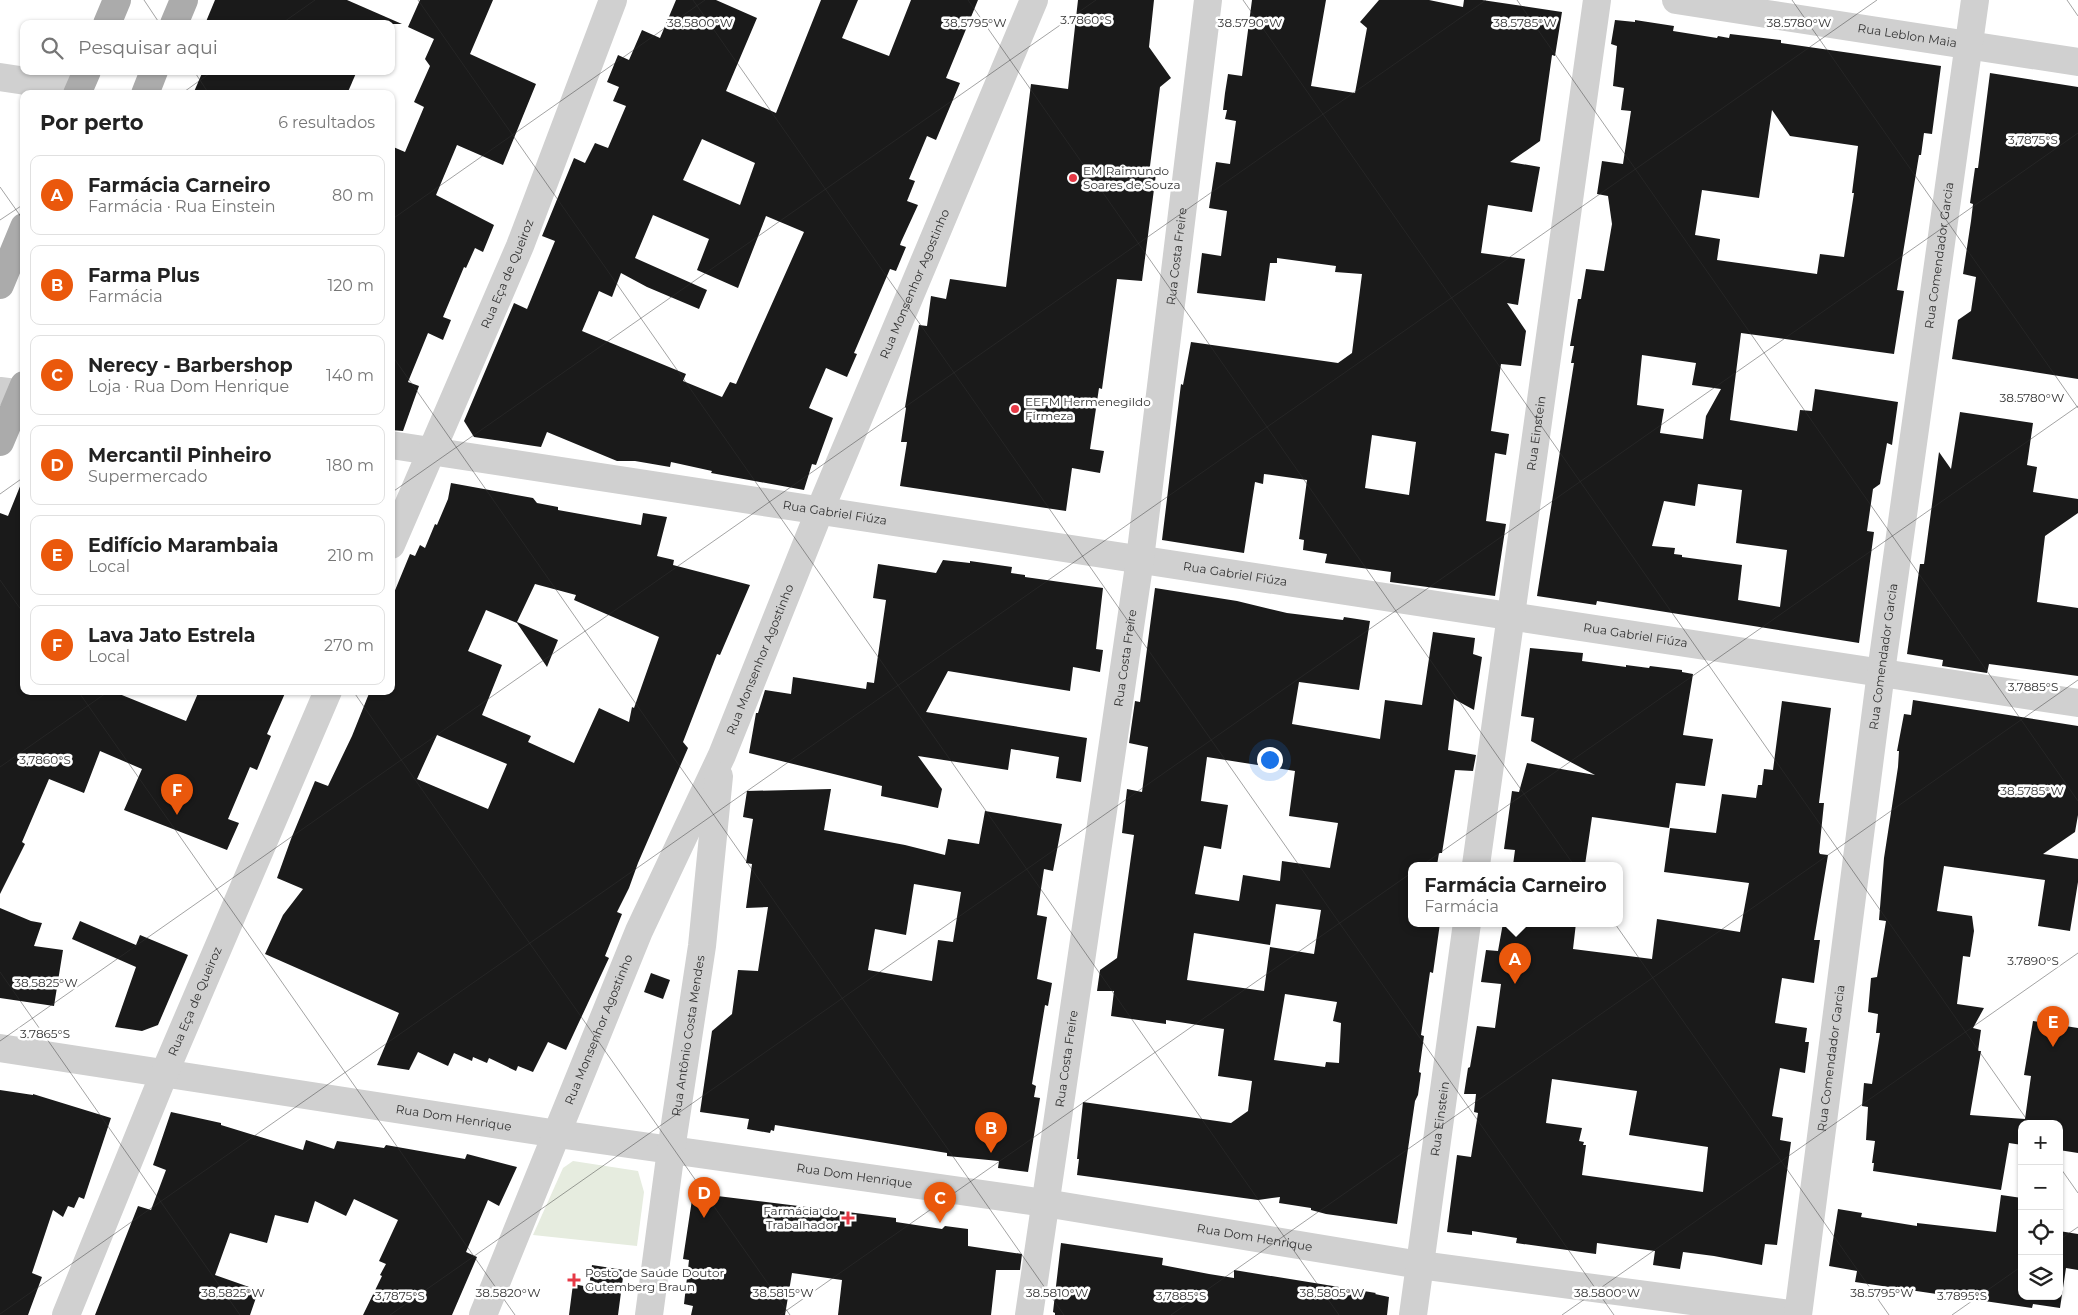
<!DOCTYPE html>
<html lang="pt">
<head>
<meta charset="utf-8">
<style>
  :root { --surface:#fff; --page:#f2f2f2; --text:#222; --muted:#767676; --line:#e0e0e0; --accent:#ea580c }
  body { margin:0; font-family:Montserrat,sans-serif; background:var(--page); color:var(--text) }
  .controls { position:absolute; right:15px; bottom:15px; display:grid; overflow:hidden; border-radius:10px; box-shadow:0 1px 4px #0004 }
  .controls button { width:45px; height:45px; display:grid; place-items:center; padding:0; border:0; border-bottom:1px solid var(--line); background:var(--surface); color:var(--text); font:25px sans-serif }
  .you { position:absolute; left:1269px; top:759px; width:18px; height:18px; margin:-12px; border:4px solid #fff; border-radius:50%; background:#1a73e8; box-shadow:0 0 0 8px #1a73e833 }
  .badge { display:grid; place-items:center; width:32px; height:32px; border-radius:50%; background:var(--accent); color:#fff; font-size:16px; font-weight:700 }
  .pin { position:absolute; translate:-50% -41px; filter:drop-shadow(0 1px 2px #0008) }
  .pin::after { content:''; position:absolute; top:26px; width:18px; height:15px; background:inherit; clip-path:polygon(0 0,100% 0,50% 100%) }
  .popup { position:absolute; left:1408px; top:862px; width:215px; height:65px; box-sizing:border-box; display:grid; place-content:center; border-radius:10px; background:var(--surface); filter:drop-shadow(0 1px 4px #0005); font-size:16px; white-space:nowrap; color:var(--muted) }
  .popup b { font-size:19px; color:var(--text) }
  .popup::after { content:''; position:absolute; left:50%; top:100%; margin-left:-10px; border:10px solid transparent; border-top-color:var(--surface) }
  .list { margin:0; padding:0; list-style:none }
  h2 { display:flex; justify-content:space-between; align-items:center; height:65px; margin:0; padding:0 20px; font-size:21px }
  h2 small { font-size:16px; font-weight:400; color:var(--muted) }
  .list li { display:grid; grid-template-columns:32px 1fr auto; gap:15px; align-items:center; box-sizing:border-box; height:80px; margin:0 10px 10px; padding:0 10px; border:1px solid var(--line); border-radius:10px }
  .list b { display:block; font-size:19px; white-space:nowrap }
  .list p { margin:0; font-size:16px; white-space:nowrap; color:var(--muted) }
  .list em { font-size:16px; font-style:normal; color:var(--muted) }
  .icon { flex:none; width:28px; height:28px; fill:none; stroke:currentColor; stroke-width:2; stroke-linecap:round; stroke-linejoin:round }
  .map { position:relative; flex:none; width:2078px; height:1315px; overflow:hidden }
  .search { position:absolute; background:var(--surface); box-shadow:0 1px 4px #0004; left:20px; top:20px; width:375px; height:55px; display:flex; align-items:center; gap:12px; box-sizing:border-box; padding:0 18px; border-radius:10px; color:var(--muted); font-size:19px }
  .panel { position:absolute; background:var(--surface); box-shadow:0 1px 4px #0004; left:20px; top:90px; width:375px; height:605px; border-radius:10px }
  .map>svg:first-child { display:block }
</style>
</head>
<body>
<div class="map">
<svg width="2078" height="1315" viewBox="0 0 2078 1315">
  <rect width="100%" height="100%" fill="#fff"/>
  <polygon fill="#e6ecdf" points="573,1161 638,1171 644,1192 637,1246 533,1235 563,1168"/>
  <g fill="#1a1a1a" fill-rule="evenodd">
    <polygon points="215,0 347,0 402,24 205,24"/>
    <polygon points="420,0 493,0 470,54 536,84 503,165 457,145 436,195 494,225 483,252 475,248 466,268 464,267 443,317 451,320 443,340 428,333 408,382 419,386 403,431 391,430 391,146 405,152 424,107 414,102 430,66 425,59 434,39 408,27"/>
    <path d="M676,0H716L757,18L726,91L776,113L821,0H858L842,38L889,56L911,0H978L946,78L960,83L936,140L927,136L909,179L915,181L907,201L918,205L901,242L900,245L906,247L896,271L890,269L854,353L857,354L847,377L826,368L809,408L833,418L816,465L812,464L804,490L711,473L712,471L671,462L670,467L635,461H617L547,432L541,447L474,437L464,421L514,303L527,309L555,241L542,236L574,158L585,163L595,143L608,148L626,106L613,101L619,87L607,82L618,55L629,60L642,30L660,38ZM702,139L755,163L740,205L683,180ZM653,215L709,239L697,270L738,288L766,216L804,232L736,384L730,382L722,397L683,381L686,374L582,331L599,291L612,297L621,273L647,287L699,309L707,290L635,258Z"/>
    <polygon points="1078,0 1154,0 1149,47 1171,78 1160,87 1149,174 1156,174 1142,281 1117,279 1102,389 1099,388 1090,449 1104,451 1100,473 1072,468 1066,511 900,486 907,442 901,442 906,408 905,407 919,325 927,326 931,296 946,299 950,279 1006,287 1031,84 1068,89"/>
    <path d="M1252,0H1326L1311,86L1355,93L1367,28L1360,22L1379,0H1429L1463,7L1464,0H1482L1562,12L1555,56L1552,55L1540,141L1510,162L1540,167L1532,212L1488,205L1481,253L1525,259L1518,305L1507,303L1526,331L1521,366L1501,364L1491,431L1509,434L1506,455L1495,453L1486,521L1506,524L1495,596L1390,582L1391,572L1325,563L1327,554L1303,550L1304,540L1299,539L1307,480L1264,474L1263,484L1255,482L1244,553L1162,540L1181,384L1183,385L1191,342L1338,363L1352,353L1362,274L1335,272L1336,266L1277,258V263H1270L1265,301L1197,293L1202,253L1221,256L1227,211L1209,208L1216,162L1230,164L1236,121L1225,119L1227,110H1223L1225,93L1228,74L1242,76ZM1372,435L1416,442L1409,495L1365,488Z"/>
    <path d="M1615,20L1635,22V20L1674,26L1673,31L1717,38L1718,36L1729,38L1730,34L1781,40V43L1941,66L1932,134L1924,133L1921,155H1919L1897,290L1904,291L1894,354L1741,333L1730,420L1797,431L1800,410L1812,411L1815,389L1898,402L1892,445L1887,443L1880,484L1873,489L1867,531L1874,532L1859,643L1597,601L1596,605L1537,596L1574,363H1571L1574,346H1570L1578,299H1581L1586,269L1604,271L1612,224L1608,196L1597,194L1602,161L1623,164L1631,111L1621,110L1624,88L1613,86L1617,46L1611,44ZM1772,110L1790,136L1858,146L1852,193H1854L1844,257L1820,254L1817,274L1717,260L1720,239L1695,235L1702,190L1759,198ZM1642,355L1696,363L1692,385L1721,389L1706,416L1703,439L1660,433L1664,409L1637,405ZM1698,484L1742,490L1736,543L1787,550L1780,607L1738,600L1742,565L1682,557V555L1674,554L1675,548L1652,546L1664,501L1695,506Z"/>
    <polygon points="203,71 357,71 347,94 193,94"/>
    <polygon points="1990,73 2078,87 2078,379 1952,359 1958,320 1971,311 1976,277 1963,274 1971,221 1973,204 1970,203 1975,168 1978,168"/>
    <polygon points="1960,412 2033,423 2027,465 2037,467 2033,492 2078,499 2078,513 2045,536 2037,602 2078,608 2078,676 1989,664 1987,673 1942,666 1943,660 1907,654 1920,564 1924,564 1939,452 1951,469"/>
    <polygon points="23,479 24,691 112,691 186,721 199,691 286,691 267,734 271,736 257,770 250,767 228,819 239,823 227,850 124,810 142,769 100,751 84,793 49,779 22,842 25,844 0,894 0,513 8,516"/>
    <path d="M451,483L533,498L537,503L558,507V510L641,525L643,513L667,517L657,556L674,560L673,565L750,585L720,655L717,654L683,742L688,748L638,863L629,888L617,912L622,914L605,956L609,958L566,1050L548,1042L533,1072L518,1066L516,1071L489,1058L487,1063L473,1057L472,1061L454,1053L448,1066L418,1052L409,1070L377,1065L399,1013L265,954L283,915L303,889L277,878L291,839L315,781L328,786L352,736L370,691H391V600L410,554L415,556L420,545L425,548L435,524L437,525L448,499ZM535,584L576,595L574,600L659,637L634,708L632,707L629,722L599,708L574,763L528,742L531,736L482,715L502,665L468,651L486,610L517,623L547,667L558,640L517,622ZM437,735L507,764L488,809L417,779Z"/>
    <polygon points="943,560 970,563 970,561 1012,567 1011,573 1025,575 1025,577 1103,588 1096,649 1103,650 1100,672 1073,667 1070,691 948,671 926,712 1087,738 1081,782 1056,778 1059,757 1011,749 1008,770 918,756 942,789 938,808 881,796 882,786 749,753 756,713 758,713 765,690 791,694 793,677 866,689 867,682 874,683 886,600 873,598 878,564 936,573"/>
    <path d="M1155,588L1237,601L1287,613L1343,620L1344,617L1370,621L1359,690L1299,682L1292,724L1380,739L1385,700L1422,705L1433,632L1475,638L1473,654L1482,657L1474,710L1454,699L1448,750L1476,755L1473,771L1455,770L1442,853H1439L1437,865H1411V923H1440L1433,973L1430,972L1421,1035L1424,1036L1419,1072L1421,1073L1418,1095L1415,1101L1397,1224L1326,1214L1311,1210V1208L1279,1203L1280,1197L1258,1200L1077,1175L1079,1159H1077L1083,1102L1231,1123L1248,1111L1252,1081L1218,1076L1224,1029L1166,1020V1024L1111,1016L1114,991H1097L1100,970L1117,958L1134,835L1122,833L1127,789L1142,792L1148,747L1129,743L1135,701L1140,702ZM1207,757L1295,771L1289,816L1338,823L1330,868L1282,861L1280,881L1243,875L1239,901L1195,894L1204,846L1221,849L1228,805L1201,801ZM1276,904L1321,910L1314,954L1270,947L1264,991L1187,980L1194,933L1270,945ZM1285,994L1337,1002L1333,1021L1341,1023L1339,1063L1326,1062L1325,1067L1274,1060Z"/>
    <polygon points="1530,648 1583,653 1582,661 1626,667 1626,665 1649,668 1650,666 1682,670 1682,672 1693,674 1683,735 1713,739 1705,786 1676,783 1669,828 1592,817 1585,865 1513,865 1515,850 1504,849 1512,791 1519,792 1527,763 1595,775 1531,741 1534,718 1521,716"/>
    <polygon points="1913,700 2078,726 2078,815 2075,832 2043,854 2078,859 2078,882 2070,931 2038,926 2045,880 1944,866 1937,911 1972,916 1974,931 1970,957 1963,956 1957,1004 1984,1008 1973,1028 1981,1030 1978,1051 1981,1051 1970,1115 2025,1119 2031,1076 2024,1075 2033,1021 2078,1028 2078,1153 2059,1150 2059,1124 2022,1124 2022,1145 2009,1143 2001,1190 1873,1171 1874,1163 1872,1163 1875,1141 1866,1140 1868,1107 1862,1106 1864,1083 1872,1084 1880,1033 1876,1033 1878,1014 1868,1012 1871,978 1877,977 1886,921 1879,920 1884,858 1898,767 1899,751 1897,751 1904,714 1911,715"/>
    <path d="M1782,701L1831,708L1819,803H1824L1819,852L1820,854L1828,855L1814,940H1820L1814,983L1782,978L1775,1023L1807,1028L1805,1042H1809L1805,1073L1780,1068L1772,1116L1783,1118L1780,1140L1791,1142L1777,1245L1765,1244L1762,1265L1714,1256L1683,1252L1680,1269L1653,1265L1655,1251L1597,1243L1596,1254L1516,1243L1517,1238L1472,1231V1235L1447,1232L1457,1155L1471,1157L1478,1113L1474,1112L1476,1094H1464L1468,1068L1470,1067L1477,1026L1495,1028L1501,984L1481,982L1486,950L1498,951L1503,923H1576L1573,949L1652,959L1657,919L1740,932L1749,883L1664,872L1670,828L1716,833L1722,794L1756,798L1758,785H1762L1764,769L1773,770ZM1552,1079L1637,1091L1629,1135L1708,1147L1703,1192L1582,1175L1586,1145H1583L1584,1142L1579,1141L1582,1128L1546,1123Z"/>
    <path d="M831,789L824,830L905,845L945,855L948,839L979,844L985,811L1062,824L1053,871L1044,869L1037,915L1047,917L1037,979L1052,983L1048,1006L1045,1005L1032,1084L1036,1086L1034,1097L1040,1098L1028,1172L998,1168L999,1161L947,1156V1153L775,1125L774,1131L771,1130L770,1133L747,1129L749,1119L700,1112L712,1031L732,1014L738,970L758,971L768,907L746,908L752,864L746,863L753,819L743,817L747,791ZM914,884L961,892L953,942L938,940L932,981L868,970L875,929L906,935Z"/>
    <polygon points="0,908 31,921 42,923 34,946 63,950 54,1006 0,998"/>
    <polygon points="80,921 136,945 140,935 188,955 158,1025 142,1031 115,1027 136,967 72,939"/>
    <polygon points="651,973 670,980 663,999 644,992"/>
    <polygon points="0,1090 33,1095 33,1094 111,1118 84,1199 79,1197 74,1208 68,1206 63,1217 53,1210 32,1273 42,1277 28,1315 0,1315"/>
    <polygon points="171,1112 221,1123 221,1125 303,1150 306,1140 334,1149 337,1141 384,1148 386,1145 465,1159 467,1154 517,1167 499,1206 488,1200 466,1252 477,1257 452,1315 363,1315 382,1276 380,1275 386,1264 379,1261 398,1220 354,1199 346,1216 315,1201 308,1223 275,1215 267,1243 230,1233 215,1275 252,1288 252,1290 258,1292 250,1315 95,1315 138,1206 151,1210 166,1170 153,1165"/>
    <polygon points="693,1193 896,1218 896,1222 942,1229 945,1226 968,1229 968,1246 1022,1254 1020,1270 996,1270 991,1315 838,1315 842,1280 792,1273 785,1315 691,1315 693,1306 684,1304 689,1260 683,1259"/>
    <polygon points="2001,1195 2022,1198 2022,1296 2059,1296 2059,1231 2078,1234 2078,1270 2066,1268 2060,1308 2033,1304 2032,1308 1855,1282 1857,1271 1829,1266 1838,1209 1862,1213 1861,1217 1917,1226 1917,1223 1996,1232"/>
    <polygon points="1061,1243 1163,1258 1162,1265 1209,1274 1234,1278 1234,1270 1376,1293 1375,1294 1389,1297 1387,1315 1055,1315 1055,1313 1053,1312"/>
    <polygon points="592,1265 624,1270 618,1315 569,1315 573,1284 589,1287"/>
  </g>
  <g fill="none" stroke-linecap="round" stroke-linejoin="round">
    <g stroke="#d0d0d0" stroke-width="28">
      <path id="s1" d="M1676,0L2078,62"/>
      <polyline points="0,77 79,89"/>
      <polyline points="0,391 24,394"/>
      <path id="s2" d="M391,445L2078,703"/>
      <path id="s3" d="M391,545L520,246L613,0"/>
      <path id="s4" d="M1476,865L1597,0"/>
      <path id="s5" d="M0,1048L558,1134L1045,1203L1420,1265L1797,1315"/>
      <path id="s6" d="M66,1315L164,1074L328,691"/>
      <path id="s7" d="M483,1315L639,931L722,755L820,510L1034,0"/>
      <path id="s8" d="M649,1315L671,1150L702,946L719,776"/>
      <path id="s9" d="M1029,1315L1140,559L1208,0"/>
      <path id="s10" d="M1413,1315L1467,923"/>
      <path id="s11" d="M1798,1315L1881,672L1975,0"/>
    </g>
    <g stroke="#ababab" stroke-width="28">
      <polyline points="107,24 117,0"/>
      <polyline points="174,24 184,0"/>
      <polyline points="77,94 87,71"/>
      <polyline points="145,94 154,71"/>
      <polyline points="0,285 24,227"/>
      <polyline points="0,442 24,385"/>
    </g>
  </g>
  <path fill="none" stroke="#333" stroke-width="1" stroke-opacity="0.45" d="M144,0L160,24M418,0L1339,1315M693,0L1614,1315M968,0L1889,1315M1243,0L2030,1124M1517,0L2078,801M1792,0L2078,408M2067,0L2078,16M281,24L315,0M194,71L209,94M181,94L213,71M0,187L24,221M0,220L24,204M391,220L705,0M391,354L1064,1315M391,493L1096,0M0,494L24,477M0,580L24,614M78,691L515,1315M353,691L790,1315M0,767L109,691M0,972L240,1315M0,1041L1486,0M2059,1166L2078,1193M2059,1240L2078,1227M0,1314L1877,0M390,1315L2078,133M780,1315L2078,406M1171,1315L2078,680M1562,1315L2078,953M1952,1315L2022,1266"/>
  <g fill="#e63946" stroke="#fff" stroke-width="2">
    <circle cx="1073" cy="178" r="5"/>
    <circle cx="1015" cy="409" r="5"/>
    <path d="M845.5 1210.5h5v5h5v5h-5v5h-5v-5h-5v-5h5z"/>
    <path d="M571.5 1272.5h5v5h5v5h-5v5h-5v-5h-5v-5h5z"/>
  </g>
  <g text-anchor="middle" stroke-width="5" stroke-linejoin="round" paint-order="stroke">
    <g font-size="12" fill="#333" stroke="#fff">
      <text dy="4" stroke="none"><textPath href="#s1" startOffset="234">Rua Leblon Maia</textPath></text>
      <text dy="4" stroke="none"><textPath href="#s11" startOffset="1069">Rua Comendador Garcia</textPath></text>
      <text dy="4" stroke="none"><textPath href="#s9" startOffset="1069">Rua Costa Freire</textPath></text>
      <text dy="4" stroke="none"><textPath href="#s3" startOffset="295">Rua Eça de Queiroz</textPath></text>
      <text dy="4" stroke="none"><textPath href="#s7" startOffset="1118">Rua Monsenhor Agostinho</textPath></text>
      <text dy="4" stroke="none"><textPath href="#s4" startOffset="436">Rua Einstein</textPath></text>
      <text dy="4" stroke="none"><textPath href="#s2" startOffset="449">Rua Gabriel Fiúza</textPath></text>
      <text dy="4" stroke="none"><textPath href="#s2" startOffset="854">Rua Gabriel Fiúza</textPath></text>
      <text dy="4" stroke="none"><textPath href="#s2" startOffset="1259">Rua Gabriel Fiúza</textPath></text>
      <text dy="4" stroke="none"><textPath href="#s11" startOffset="664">Rua Comendador Garcia</textPath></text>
      <text dy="4" stroke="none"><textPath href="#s7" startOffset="712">Rua Monsenhor Agostinho</textPath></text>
      <text dy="4" stroke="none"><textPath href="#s9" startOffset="664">Rua Costa Freire</textPath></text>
      <text dy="4" stroke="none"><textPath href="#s6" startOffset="339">Rua Eça de Queiroz</textPath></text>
      <text dy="4" stroke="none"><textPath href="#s7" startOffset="308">Rua Monsenhor Agostinho</textPath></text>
      <text dy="4" stroke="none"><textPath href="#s8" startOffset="282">Rua Antônio Costa Mendes</textPath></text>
      <text dy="4" stroke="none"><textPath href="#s9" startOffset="259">Rua Costa Freire</textPath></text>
      <text dy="4" stroke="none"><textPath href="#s11" startOffset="259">Rua Comendador Garcia</textPath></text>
      <text dy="4" stroke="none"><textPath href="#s5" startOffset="459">Rua Dom Henrique</textPath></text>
      <text dy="4" stroke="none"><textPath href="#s10" startOffset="198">Rua Einstein</textPath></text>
      <text dy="4" stroke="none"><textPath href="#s5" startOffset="864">Rua Dom Henrique</textPath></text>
      <text dy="4" stroke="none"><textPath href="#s5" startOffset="1269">Rua Dom Henrique</textPath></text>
    </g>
    <g font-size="12" fill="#333" stroke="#fff" text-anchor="start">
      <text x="1083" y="175">EM Raimundo<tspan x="1083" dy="14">Soares de Souza</tspan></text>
      <text x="1025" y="406">EEFM Hermenegildo<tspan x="1025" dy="14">Firmeza</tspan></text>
      <text x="838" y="1215" text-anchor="end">Farmácia do<tspan x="838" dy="14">Trabalhador</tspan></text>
      <text x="585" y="1277">Posto de Saúde Doutor<tspan x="585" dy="14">Gutemberg Braun</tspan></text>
    </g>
  </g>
  <g font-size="12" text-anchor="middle" fill="#333" stroke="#fff" stroke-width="5" stroke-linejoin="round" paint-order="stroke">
    <text x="1086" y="24">3.7860°S</text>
    <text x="1250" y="27">38.5790°W</text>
    <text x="700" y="27">38.5800°W</text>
    <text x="975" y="27">38.5795°W</text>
    <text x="1525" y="27">38.5785°W</text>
    <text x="1799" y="27">38.5780°W</text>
    <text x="2033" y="144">3.7875°S</text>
    <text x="2032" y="402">38.5780°W</text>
    <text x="2033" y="691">3.7885°S</text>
    <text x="45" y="764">3.7860°S</text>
    <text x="2032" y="795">38.5785°W</text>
    <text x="2033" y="965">3.7890°S</text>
    <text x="46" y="987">38.5825°W</text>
    <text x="45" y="1038">3.7865°S</text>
    <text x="233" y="1297">38.5825°W</text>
    <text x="508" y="1297">38.5820°W</text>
    <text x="783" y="1297">38.5815°W</text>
    <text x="1057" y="1297">38.5810°W</text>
    <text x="1332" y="1297">38.5805°W</text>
    <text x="1607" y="1297">38.5800°W</text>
    <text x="1882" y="1297">38.5795°W</text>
    <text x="400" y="1300">3.7875°S</text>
    <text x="1181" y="1300">3.7885°S</text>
    <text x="1962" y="1300">3.7895°S</text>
  </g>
</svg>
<div class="controls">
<button>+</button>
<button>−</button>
<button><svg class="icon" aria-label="locate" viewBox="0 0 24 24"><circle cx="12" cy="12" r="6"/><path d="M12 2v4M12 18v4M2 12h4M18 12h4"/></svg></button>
<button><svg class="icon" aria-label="layers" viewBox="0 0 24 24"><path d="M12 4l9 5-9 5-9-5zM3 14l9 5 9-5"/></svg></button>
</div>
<div class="you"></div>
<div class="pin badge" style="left:1515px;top:984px">A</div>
<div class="popup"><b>Farmácia Carneiro</b>Farmácia</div>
<div class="pin badge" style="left:991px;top:1153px">B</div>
<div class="pin badge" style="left:940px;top:1223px">C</div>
<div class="pin badge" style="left:704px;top:1218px">D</div>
<div class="pin badge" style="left:2053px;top:1047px">E</div>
<div class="pin badge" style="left:177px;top:815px">F</div>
<div class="search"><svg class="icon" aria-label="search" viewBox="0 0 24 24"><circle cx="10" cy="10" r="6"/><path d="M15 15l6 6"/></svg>Pesquisar aqui</div>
<section class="panel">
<h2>Por perto<small>6 resultados</small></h2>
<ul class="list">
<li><span class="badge">A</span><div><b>Farmácia Carneiro</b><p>Farmácia · Rua Einstein</p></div><em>80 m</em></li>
<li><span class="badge">B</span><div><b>Farma Plus</b><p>Farmácia</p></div><em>120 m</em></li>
<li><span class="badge">C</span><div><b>Nerecy - Barbershop</b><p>Loja · Rua Dom Henrique</p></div><em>140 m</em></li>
<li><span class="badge">D</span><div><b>Mercantil Pinheiro</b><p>Supermercado</p></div><em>180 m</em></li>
<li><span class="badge">E</span><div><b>Edifício Marambaia</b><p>Local</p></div><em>210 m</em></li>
<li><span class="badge">F</span><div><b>Lava Jato Estrela</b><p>Local</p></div><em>270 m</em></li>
</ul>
</section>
</div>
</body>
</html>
